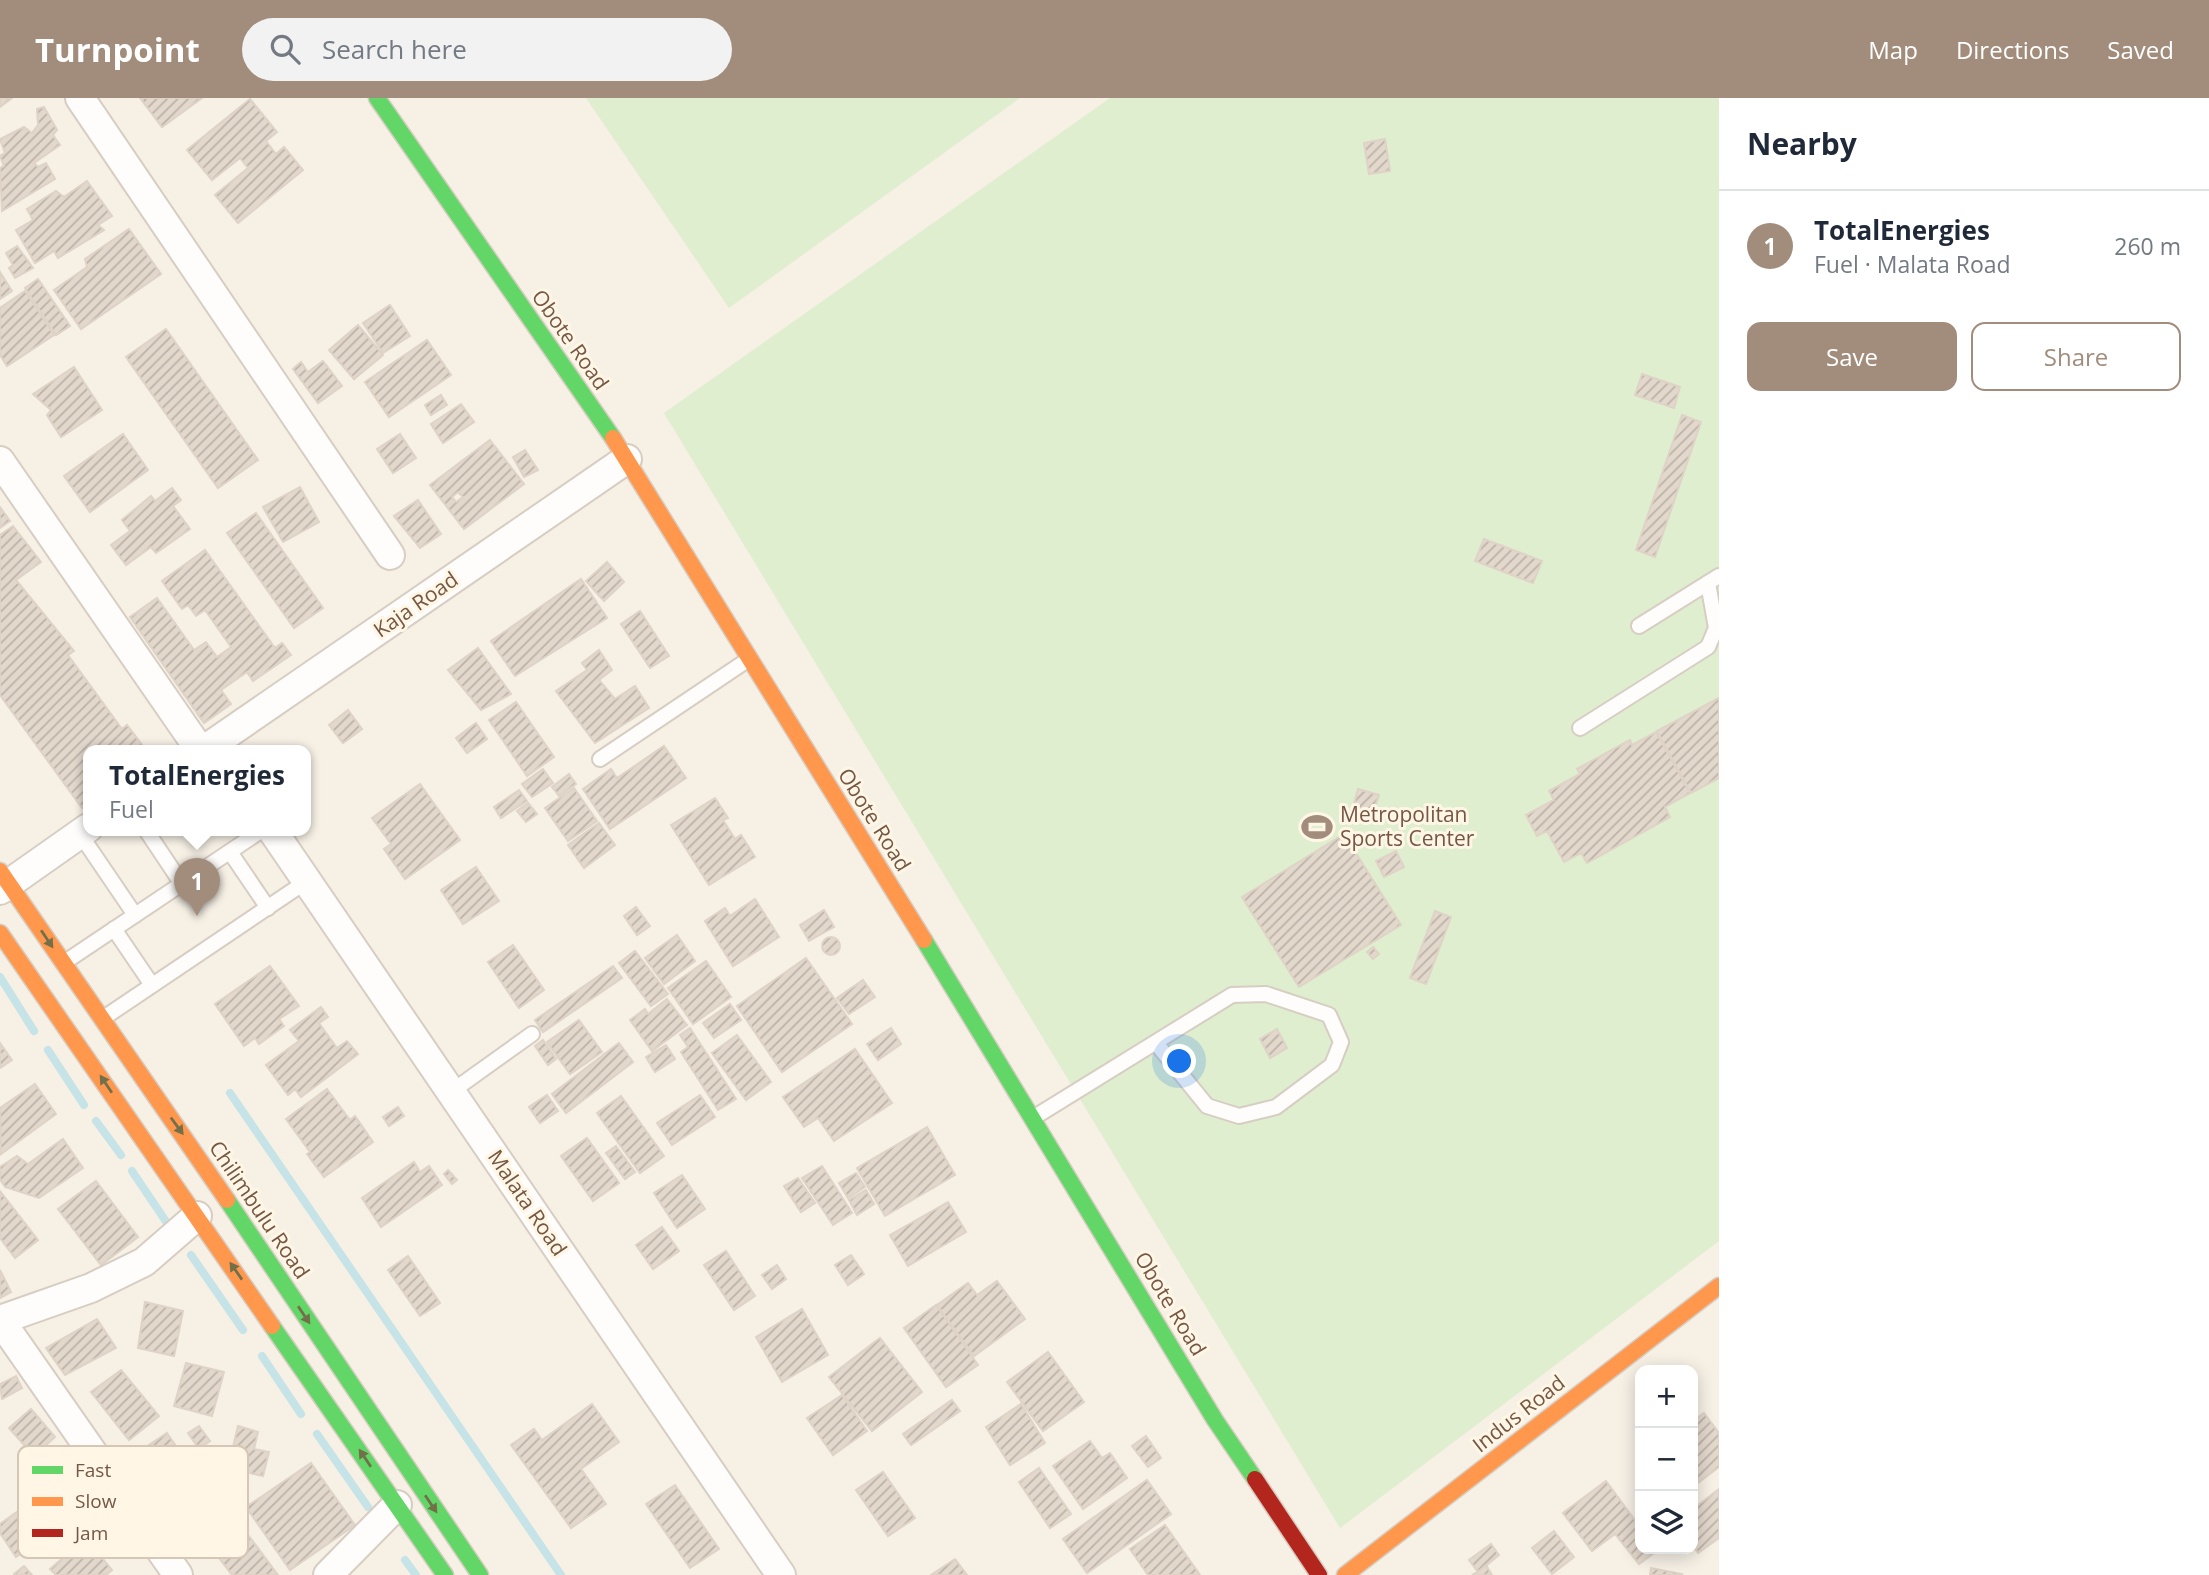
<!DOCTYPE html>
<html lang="en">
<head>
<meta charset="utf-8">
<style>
  :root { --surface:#fff; --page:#f2f2f3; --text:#1f2937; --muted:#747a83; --line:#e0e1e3; --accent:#a28d7c }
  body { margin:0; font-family:"Open Sans",sans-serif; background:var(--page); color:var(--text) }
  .controls { position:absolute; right:21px; bottom:21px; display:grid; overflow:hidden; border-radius:14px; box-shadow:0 4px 18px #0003 }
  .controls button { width:63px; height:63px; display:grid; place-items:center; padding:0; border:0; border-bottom:2px solid var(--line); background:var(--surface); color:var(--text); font:35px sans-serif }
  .you { position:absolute; left:1180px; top:964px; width:24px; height:24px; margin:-18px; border:5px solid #fff; border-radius:50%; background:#1a73e8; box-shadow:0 0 0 10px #1a73e833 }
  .badge { display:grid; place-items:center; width:46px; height:46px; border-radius:50%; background:var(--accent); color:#fff; font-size:23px; font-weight:700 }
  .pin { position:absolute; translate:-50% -58px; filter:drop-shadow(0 2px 4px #0008) }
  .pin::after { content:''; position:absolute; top:37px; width:24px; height:21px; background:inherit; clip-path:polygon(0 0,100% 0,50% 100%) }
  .popup { position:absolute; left:83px; top:647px; width:228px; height:91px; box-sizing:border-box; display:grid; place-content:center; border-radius:14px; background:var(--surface); filter:drop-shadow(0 2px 5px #0005); font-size:23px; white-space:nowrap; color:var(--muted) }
  .popup b { font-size:26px; color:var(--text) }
  .popup::after { content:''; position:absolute; left:50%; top:100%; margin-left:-14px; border:14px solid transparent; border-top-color:var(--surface) }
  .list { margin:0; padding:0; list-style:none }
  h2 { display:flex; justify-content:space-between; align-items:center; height:91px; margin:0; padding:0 28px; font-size:30px }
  h2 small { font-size:23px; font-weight:400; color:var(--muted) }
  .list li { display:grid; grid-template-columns:46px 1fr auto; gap:21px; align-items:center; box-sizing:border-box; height:112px; padding:0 28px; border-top:2px solid var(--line) }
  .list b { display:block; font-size:26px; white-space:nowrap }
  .list p { margin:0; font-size:23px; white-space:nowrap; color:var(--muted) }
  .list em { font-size:23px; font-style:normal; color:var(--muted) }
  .actions { display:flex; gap:14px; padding:21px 28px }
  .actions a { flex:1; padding:16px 0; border:2px solid var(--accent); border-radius:14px; text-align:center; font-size:24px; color:var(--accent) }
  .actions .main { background:var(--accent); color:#fff }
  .icon { flex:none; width:38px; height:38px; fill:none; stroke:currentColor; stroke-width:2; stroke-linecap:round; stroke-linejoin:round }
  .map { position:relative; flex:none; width:1719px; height:1477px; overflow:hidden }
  header { display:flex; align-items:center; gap:42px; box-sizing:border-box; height:98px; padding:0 35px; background:var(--accent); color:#fff }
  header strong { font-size:33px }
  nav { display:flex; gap:38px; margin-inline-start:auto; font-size:24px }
  .search { width:490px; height:63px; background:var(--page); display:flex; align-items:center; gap:18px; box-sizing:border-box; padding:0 24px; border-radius:38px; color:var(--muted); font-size:26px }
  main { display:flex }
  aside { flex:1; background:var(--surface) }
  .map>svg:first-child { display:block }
</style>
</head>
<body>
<header>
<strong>Turnpoint</strong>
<div class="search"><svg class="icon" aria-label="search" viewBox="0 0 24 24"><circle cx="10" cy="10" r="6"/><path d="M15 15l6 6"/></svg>Search here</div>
<nav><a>Map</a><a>Directions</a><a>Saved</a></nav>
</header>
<main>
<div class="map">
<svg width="1719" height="1477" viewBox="0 0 1719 1477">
  <defs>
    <pattern id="building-hatch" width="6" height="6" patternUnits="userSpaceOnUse" patternTransform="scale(1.75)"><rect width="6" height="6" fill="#e3d8cc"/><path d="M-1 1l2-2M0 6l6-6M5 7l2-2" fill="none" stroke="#bdb2a7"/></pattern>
  </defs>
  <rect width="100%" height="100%" fill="#f6f0e5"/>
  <g fill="#dfeece">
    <polygon points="586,0 1020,0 729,210"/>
    <polygon points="1110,0 1719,0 1719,1143 1340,1430 664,315"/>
  </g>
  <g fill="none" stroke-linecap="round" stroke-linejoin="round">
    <g stroke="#c6e3e7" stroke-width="8">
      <polyline points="0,879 34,933"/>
      <polyline points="48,952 84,1007"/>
      <polyline points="230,995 561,1477"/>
      <polyline points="96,1023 121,1057"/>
      <polyline points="132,1073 171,1131"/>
      <polyline points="191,1157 243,1232"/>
      <polyline points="262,1258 301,1316"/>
      <polyline points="317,1336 368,1409"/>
      <polyline points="405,1462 416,1477"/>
    </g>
  </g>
  <g fill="url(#building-hatch)" stroke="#dfd3c7" stroke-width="2" fill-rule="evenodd">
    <polygon points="0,0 12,0 0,9"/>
    <polygon points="140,0 202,0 162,29"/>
    <polygon points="250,1 277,34 266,43 276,56 284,49 303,72 238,125 215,97 248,70 240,60 212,82 187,52"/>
    <polygon points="44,9 57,32 53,37 60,47 34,65 38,69 46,65 55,81 2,113 0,70 4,68 0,58 5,55 0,41 24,29 32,35 38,27 37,11"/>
    <polygon points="1385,41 1390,73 1369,76 1364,45"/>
    <polygon points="87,83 112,118 98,127 104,132 58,160 54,153 35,165 16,132 33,122 27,111 56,93 64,99"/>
    <polygon points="129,131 161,176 81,231 54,192 87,169 85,161"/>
    <polygon points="17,148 33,170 15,180 9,170 13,167 6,155"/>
    <polygon points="0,174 12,193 0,201"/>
    <polygon points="38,181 70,228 56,237 25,190"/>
    <polygon points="25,193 54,237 7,268 0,257 0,210"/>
    <polygon points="390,207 410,238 383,255 363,225"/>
    <polygon points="358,227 383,257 354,281 329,252"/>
    <polygon points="166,231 258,362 218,390 126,259"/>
    <polygon points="427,242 451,277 389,319 365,284"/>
    <polygon points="323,263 342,288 318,305 293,271 301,264 308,274"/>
    <polygon points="74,269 102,312 61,339 47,317 51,312 33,296"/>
    <polygon points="1642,276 1680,289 1674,310 1635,297"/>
    <polygon points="441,297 447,307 431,317 425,307"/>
    <polygon points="461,306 474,324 443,345 431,326"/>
    <polygon points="1682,317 1701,324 1655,459 1636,452"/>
    <polygon points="123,336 148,372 90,414 64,378"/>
    <polygon points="400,336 416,360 393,375 377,351"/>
    <path d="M490,342L524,386L464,431L430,387ZM458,394L463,399L456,404L452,399Z"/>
    <polygon points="525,352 538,372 524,379 513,359"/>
    <polygon points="300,389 319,424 283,444 263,409"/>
    <polygon points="172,390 181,402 173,408 190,431 156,455 151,449 126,467 111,447 130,433 122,422 151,398 155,403"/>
    <polygon points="418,402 441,436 420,450 394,418"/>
    <polygon points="0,409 10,423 0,430"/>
    <polygon points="256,415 323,510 294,530 227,435"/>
    <polygon points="13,428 41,464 16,482 74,553 68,557 122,631 127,627 146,652 88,652 88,705 82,710 0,597 0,437"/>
    <polygon points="1484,441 1542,463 1533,485 1475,463"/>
    <polygon points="205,452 275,550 282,545 291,557 253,583 247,574 221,592 231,606 204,625 130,519 157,500 194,552 206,544 217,559 231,549 205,512 196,518 188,507 182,511 162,483"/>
    <polygon points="607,464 624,484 604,503 586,483"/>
    <polygon points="581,481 607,520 515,578 491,543"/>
    <polygon points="640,513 669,558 650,570 621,526"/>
    <polygon points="478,550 511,596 481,612 448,572"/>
    <polygon points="599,552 612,572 599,582 615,601 635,588 649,610 595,645 556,593 587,572 582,565"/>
    <polygon points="1719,600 1719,680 1691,695 1657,633"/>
    <polygon points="516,604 554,659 527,678 489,622"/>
    <polygon points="348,612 362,631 343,645 329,627"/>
    <polygon points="476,625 487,641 467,655 456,640"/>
    <polygon points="1656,634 1690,695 1665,709 1670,719 1587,765 1581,755 1564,764 1547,733 1537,738 1526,717 1554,702 1549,693 1580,676 1577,671 1630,642 1632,647"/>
    <polygon points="664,648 686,680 610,731 583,691 611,671 617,680"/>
    <polygon points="543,671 553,685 532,699 522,686"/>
    <polygon points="569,676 576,686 559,698 552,689"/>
    <polygon points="420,686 460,742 405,781 384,751 391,746 372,720"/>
    <polygon points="574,690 597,723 568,743 545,710"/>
    <polygon points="1358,691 1379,697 1372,718 1352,713"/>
    <polygon points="519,692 527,703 501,720 494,709"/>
    <polygon points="715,700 728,720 723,722 735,741 741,737 755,759 709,787 671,727"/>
    <polygon points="528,705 537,716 526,724 517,713"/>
    <polygon points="599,725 615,747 584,770 568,747"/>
    <polygon points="1344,736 1401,827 1299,889 1242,799"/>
    <polygon points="1396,753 1404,769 1384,779 1376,763"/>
    <polygon points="476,769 499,803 463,826 441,792"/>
    <polygon points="755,801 779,839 733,868 705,823 725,810 730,818"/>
    <polygon points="636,809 650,828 637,837 624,818"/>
    <polygon points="824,812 834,829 809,843 800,827"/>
    <polygon points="1435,813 1451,819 1426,886 1410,880"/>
    <polygon points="677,837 695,863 664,886 645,860"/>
    <circle cx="831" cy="848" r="9"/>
    <polygon points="513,847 544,892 519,910 488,864"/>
    <polygon points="1373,849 1379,856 1373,861 1367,854"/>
    <polygon points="635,853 668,896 651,908 619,865"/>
    <polygon points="806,860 852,926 782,974 737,908"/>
    <polygon points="706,863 731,899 693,926 668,890"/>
    <polygon points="270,868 299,908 279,921 284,928 259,946 255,940 244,948 215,906"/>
    <polygon points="613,868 622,880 543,934 535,922"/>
    <polygon points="863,882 875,899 849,916 837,900"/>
    <polygon points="667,901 687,927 652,953 630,922 645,911 648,916"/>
    <polygon points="730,906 741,922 714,940 703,925"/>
    <polygon points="321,909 328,919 319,925 337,950 347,943 358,956 301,999 295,991 288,997 266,967 299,943 290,932"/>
    <polygon points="579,922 602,954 570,976 547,944"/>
    <polygon points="690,930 736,1001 718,1012 681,954 688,949 680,937"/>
    <polygon points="891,930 901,946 878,962 867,946"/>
    <polygon points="1277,931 1287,950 1270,960 1260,941"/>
    <polygon points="737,937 771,984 746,1002 712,955"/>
    <polygon points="543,942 556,961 548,967 535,948"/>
    <polygon points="0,945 12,962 0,970"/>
    <polygon points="619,945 633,964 566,1015 552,996"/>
    <polygon points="666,947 675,961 655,974 646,959"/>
    <polygon points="855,951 892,1005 834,1043 818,1020 804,1029 783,999"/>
    <polygon points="35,986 56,1016 1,1056 0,1010"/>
    <polygon points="327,991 350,1022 355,1018 373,1044 324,1079 307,1056 310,1054 286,1021"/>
    <polygon points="547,997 558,1013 540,1025 529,1009"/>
    <polygon points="700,997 715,1019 672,1047 657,1025"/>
    <polygon points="621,998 664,1058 640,1075 597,1015"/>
    <polygon points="398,1009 404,1018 389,1028 383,1019"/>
    <polygon points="927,1029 955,1077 885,1118 857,1070"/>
    <polygon points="587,1040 619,1085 593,1103 561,1058"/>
    <polygon points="63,1041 83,1070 39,1100 5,1089 0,1081 0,1069 17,1058 28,1066"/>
    <polygon points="616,1048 635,1074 625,1081 606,1055"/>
    <polygon points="414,1064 420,1074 429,1068 442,1087 381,1129 362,1100"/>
    <polygon points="822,1068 852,1115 833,1127 802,1080"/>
    <polygon points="448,1072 457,1082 452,1086 444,1076"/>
    <polygon points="856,1075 865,1089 848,1100 839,1085"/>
    <polygon points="682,1077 705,1111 677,1130 654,1095"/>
    <polygon points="798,1080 815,1105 801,1114 784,1088"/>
    <polygon points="96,1083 138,1139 101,1167 58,1111"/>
    <polygon points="866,1092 874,1106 857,1117 849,1102"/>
    <polygon points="0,1093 38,1142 15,1160 0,1140"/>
    <polygon points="948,1104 966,1134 908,1168 890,1137"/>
    <polygon points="662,1129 679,1153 653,1171 636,1147"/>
    <polygon points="726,1153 755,1198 734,1212 704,1167"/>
    <polygon points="851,1157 864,1176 848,1187 835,1167"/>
    <polygon points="408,1158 440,1205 420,1218 388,1172"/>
    <polygon points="777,1167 786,1181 772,1191 762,1177"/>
    <polygon points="0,1172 11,1194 0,1200"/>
    <polygon points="997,1183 1025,1221 974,1258 937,1207 968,1185 977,1197"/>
    <polygon points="145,1204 183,1213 174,1258 138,1250"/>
    <polygon points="936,1207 978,1267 946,1289 904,1230"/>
    <polygon points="802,1211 828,1257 782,1284 756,1239"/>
    <polygon points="97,1221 116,1250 65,1277 46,1250"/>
    <polygon points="880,1240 922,1294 872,1333 829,1279"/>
    <polygon points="1048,1254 1084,1304 1043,1333 1007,1284"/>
    <polygon points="186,1265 224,1274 212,1318 174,1308"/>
    <polygon points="121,1272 159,1318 129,1342 91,1294"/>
    <polygon points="16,1278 22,1290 2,1301 0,1286"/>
    <polygon points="842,1297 867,1333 833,1357 807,1320"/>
    <polygon points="952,1302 960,1313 911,1347 903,1336"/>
    <polygon points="592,1306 619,1344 581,1371 606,1406 571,1430 511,1347 534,1331 542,1342"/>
    <polygon points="1021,1306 1045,1345 1010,1367 986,1329"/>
    <polygon points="31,1311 55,1339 34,1358 9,1330"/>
    <polygon points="1704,1315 1719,1335 1719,1369 1694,1388 1693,1323"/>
    <polygon points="199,1328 210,1343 199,1351 188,1335"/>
    <polygon points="238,1328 258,1334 254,1351 269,1354 263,1378 228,1370"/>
    <polygon points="167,1335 191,1370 164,1389 140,1353"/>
    <polygon points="1146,1338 1161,1360 1148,1369 1132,1348"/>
    <polygon points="1090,1343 1102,1360 1110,1355 1127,1380 1083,1411 1053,1368"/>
    <polygon points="68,1360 99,1398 16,1459 0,1435 0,1426 35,1401 31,1393"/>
    <polygon points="131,1363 143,1378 132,1386 120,1371"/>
    <polygon points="311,1365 355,1427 290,1472 246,1409"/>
    <polygon points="1039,1370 1071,1416 1050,1430 1019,1384"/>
    <polygon points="883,1374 915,1420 888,1438 856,1392"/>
    <polygon points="212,1382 236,1417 202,1441 177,1407"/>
    <polygon points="1147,1382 1171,1416 1087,1475 1063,1441"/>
    <polygon points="1606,1383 1640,1429 1640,1451 1658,1452 1639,1466 1615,1436 1592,1453 1563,1415"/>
    <polygon points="675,1387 719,1451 690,1470 646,1406"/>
    <polygon points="1719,1391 1719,1440 1698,1455 1693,1448 1693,1411"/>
    <polygon points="1165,1427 1200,1477 1148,1477 1130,1451"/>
    <polygon points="243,1430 278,1477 232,1477 213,1452"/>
    <polygon points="1554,1433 1574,1459 1552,1476 1532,1450"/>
    <polygon points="86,1440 112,1472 106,1477 56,1477 50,1471"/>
    <polygon points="1491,1446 1499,1457 1478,1474 1469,1462"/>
    <polygon points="955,1461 967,1477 931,1477"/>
    <polygon points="1486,1467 1492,1477 1472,1477 1478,1474"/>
    <polygon points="24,1468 32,1477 14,1477 14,1476"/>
    <polygon points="1651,1470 1682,1476 1681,1477 1650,1477"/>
  </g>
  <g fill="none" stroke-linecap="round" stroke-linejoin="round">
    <g stroke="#d7cdc3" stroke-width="18">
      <g id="lane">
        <polyline points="1639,528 1719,478"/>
        <polyline points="1580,630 1708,549 1716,530 1708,485"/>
        <polyline points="600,661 749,561"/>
        <polyline points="146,732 182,786"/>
        <polyline points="80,736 135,817"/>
        <polyline points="230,754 268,810"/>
        <polyline points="114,831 152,887"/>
        <polyline points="65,864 262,732"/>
        <polyline points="105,919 307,783"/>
        <polyline points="451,994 532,936"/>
        <polyline points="1033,1020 1232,897 1266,896 1329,917 1341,944 1332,967 1276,1009 1239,1018 1207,1008 1156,945"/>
      </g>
    </g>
    <g stroke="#d7cdc3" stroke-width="32">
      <g id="street">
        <polyline points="80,0 390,457"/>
        <polyline points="0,363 200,652"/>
        <polyline points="204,652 627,361"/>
        <polyline points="272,732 781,1477"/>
        <polyline points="0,792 88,730"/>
        <polyline points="0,1222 178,1477"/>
        <polyline points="0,1222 91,1190 144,1164 197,1118"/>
        <polyline points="328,1477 397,1407"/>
      </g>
    </g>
    <g stroke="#d7ccc1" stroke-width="19">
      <g id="fast">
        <polyline points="377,0 613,340"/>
        <polyline points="924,842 1215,1322 1255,1381"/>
        <polyline points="227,1102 480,1477"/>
        <polyline points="272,1228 445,1477"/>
      </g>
    </g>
    <g stroke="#d7ccc1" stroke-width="19">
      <g id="slow">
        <polyline points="613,340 924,842"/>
        <polyline points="0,773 227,1102"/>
        <polyline points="0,835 272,1228"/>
        <polyline points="1345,1477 1719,1188"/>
      </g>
    </g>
    <g stroke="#d7ccc1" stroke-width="19">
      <polyline id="jam" points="1255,1381 1319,1477"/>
    </g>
    <use href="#lane" stroke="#fefdfb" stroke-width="14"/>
    <use href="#street" stroke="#fefdfb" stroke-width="28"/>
    <use href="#fast" stroke="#63d668" stroke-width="16"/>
    <use href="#slow" stroke="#ff974d" stroke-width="16"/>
    <use href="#jam" stroke="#b3261e" stroke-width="16"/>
  </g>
  <defs><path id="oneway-solid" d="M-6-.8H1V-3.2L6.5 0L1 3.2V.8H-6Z" transform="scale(1.75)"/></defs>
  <g fill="#71704b">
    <use href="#oneway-solid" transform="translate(47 841) rotate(56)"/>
    <use href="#oneway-solid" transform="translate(106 986) rotate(-124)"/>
    <use href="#oneway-solid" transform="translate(177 1028) rotate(54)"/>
    <use href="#oneway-solid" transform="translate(236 1173) rotate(-125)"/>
    <use href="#oneway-solid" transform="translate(304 1217) rotate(56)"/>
    <use href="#oneway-solid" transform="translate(365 1360) rotate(-124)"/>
    <use href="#oneway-solid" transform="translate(431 1406) rotate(56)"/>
  </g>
  <defs>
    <g id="stadium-bare" transform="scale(2.415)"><path d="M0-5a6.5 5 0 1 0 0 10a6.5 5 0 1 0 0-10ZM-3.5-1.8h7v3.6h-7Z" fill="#a28d7c" stroke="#fff6e5" stroke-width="2.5" paint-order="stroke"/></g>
  </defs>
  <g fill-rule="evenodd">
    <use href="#stadium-bare" x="1317" y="729"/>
  </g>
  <g text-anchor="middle" stroke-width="6" stroke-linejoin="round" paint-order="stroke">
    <g font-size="21" fill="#755744" stroke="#fff6e5">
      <text transform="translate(570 242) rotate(55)" y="7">Obote Road</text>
      <text transform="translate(416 507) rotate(-35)" y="7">Kaja Road</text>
      <text transform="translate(874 722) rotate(58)" y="7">Obote Road</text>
      <text transform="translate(527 1105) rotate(56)" y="7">Malata Road</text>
      <text transform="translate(259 1112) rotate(56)" y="7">Chilimbulu Road</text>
      <text transform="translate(1170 1206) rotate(59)" y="7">Obote Road</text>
      <text transform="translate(1519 1316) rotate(-38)" y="7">Indus Road</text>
    </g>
    <g font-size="21" fill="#755744" stroke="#fff6e5" text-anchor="start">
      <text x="1340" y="724">Metropolitan<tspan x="1340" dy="24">Sports Center</tspan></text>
    </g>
  </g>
  <rect x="18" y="1348" width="230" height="112" rx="10" fill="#fff6e5" stroke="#d6c6b5" stroke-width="2"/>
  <rect x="32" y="1368" width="31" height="8" fill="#63d668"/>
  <rect x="32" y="1399" width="31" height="9" fill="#ff974d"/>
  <rect x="32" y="1431" width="31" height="8" fill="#b3261e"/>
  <g font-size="19" fill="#755744">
    <text x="75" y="1379">Fast</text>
    <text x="75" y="1410">Slow</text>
    <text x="75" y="1442">Jam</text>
  </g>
</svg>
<div class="controls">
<button>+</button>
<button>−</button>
<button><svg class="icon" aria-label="layers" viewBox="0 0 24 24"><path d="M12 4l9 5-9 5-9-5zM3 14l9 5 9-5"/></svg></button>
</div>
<div class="you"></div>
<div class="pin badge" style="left:197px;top:818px">1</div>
<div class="popup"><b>TotalEnergies</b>Fuel</div>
</div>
<aside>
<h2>Nearby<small></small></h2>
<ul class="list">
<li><span class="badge">1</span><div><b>TotalEnergies</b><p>Fuel · Malata Road</p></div><em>260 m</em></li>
</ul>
<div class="actions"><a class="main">Save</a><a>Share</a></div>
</aside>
</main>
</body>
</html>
